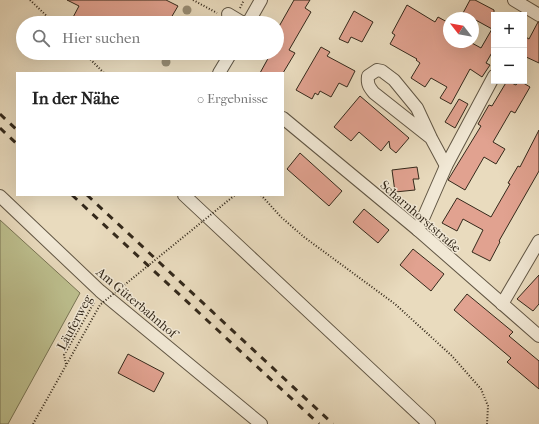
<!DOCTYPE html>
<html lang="de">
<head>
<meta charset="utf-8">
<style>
  :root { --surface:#fff; --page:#f6f6f6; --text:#222; --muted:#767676; --line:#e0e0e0 }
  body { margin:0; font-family:"IM FELL French Canon",serif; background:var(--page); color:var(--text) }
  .controls { position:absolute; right:12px; top:12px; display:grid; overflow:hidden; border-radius:0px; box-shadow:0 4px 16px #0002 }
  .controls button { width:36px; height:36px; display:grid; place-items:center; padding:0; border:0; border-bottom:1px solid var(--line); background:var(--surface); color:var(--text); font:20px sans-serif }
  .compass { position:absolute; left:443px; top:12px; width:36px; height:36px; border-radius:50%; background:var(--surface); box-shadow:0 4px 16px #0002; rotate:301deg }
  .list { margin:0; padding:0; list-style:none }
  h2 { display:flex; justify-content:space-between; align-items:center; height:52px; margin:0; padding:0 16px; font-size:17px }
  h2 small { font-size:13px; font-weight:400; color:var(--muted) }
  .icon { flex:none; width:22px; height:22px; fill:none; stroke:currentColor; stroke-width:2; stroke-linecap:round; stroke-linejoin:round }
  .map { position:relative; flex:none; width:539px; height:424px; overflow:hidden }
  .search { position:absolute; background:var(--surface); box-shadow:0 4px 16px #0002; left:16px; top:16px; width:268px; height:44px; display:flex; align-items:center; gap:10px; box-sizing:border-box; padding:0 14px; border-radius:22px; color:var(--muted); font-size:15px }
  .panel { position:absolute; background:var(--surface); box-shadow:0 4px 16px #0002; left:16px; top:72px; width:268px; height:124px; border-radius:0px }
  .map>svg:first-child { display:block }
</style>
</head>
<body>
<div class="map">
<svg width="539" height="424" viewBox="0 0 539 424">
  <rect width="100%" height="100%" fill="#e9dbbe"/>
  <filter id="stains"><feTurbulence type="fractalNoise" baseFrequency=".005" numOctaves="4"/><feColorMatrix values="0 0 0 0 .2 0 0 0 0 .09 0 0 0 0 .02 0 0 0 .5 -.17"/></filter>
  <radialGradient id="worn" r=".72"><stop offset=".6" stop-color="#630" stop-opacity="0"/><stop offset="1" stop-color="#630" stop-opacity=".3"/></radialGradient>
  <polygon fill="#bcbe8d" stroke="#787454" points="0,220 80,293 8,424 0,424"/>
  <g fill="#e1a290" stroke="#34291b">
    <polygon points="67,0 166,0 178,6 168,23 70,23 79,6"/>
    <polygon points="294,0 310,0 305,8 311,12 289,50 295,53 283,73 260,73 271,53 277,53 277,30"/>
    <polygon points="470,0 475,0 494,10 494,49 486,63 490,65 482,77 470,69 451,104 440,98 447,87 431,78 425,87 411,78 420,63 416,60 417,59 390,44 395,35 392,33 407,5 435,22 438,17 449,23 449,42 470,42 481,48 492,29 463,13"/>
    <polygon points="354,11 373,22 362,42 351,37 348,43 339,39"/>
    <polygon points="538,22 539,22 539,63 524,56 524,36 529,39"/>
    <polygon points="321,47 330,52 327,56 355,71 347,87 339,83 331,97 320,91 318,95 315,93 312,99 296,90"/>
    <polygon points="507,81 516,85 519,81 520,81 530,87 515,113 511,111 493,142 505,149 496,164 484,157 465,190 448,180 481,126 478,124 489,105 492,106"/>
    <polygon points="360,96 409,138 396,153 390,148 389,141 381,151 359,132 351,141 334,127"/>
    <polygon points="459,99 468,104 455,128 445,122"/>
    <polygon points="539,130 539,171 499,241 500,242 490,261 472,252 483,230 463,219 457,231 442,223 457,198 491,217 510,184 508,183 518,166 520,167"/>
    <polygon points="300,153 342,191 329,206 287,169"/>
    <polygon points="417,167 419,179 413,179 415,190 395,192 392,170"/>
    <polygon points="364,209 389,230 378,243 353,222"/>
    <polygon points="413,249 444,274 431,291 400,265"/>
    <polygon points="539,275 539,304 533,311 517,299"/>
    <polygon points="467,294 513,332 509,336 539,361 539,389 507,362 511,358 454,310"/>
    <polygon points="128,354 164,373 154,392 118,373"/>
  </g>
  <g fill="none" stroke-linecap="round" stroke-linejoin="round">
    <g stroke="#615644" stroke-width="14">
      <g id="minor">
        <polyline points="514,0 539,15"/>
        <polyline points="228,14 243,23"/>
        <polyline points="248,23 261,0"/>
        <polyline points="219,73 231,53"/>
        <polyline points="283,118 418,230 539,336"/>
        <path d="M431,138L374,93C369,87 367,84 368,76L377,70L382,71L394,80L417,108L431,138L446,166"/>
        <polyline points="184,195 429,424"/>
        <polyline points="0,196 100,291 261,424"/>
        <polyline points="418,230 446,166 494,76"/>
        <polyline points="502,304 539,241"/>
      </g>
    </g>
    <g stroke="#34291b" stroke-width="2" stroke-dasharray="1 2" stroke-linecap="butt">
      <polyline points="30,0 54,23"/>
      <polyline points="193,0 217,13"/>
      <polyline points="240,8 244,0"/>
      <polyline points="84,53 104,73"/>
      <polyline points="201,53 214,60"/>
      <polyline points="261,195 281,217 304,237 395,304 452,356 481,389 488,406 487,424"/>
      <polyline points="66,364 64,355 95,301"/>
      <polyline points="33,424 100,305"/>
    </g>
    <use href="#minor" stroke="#f1e8d5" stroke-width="12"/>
    <g stroke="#34291b" stroke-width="3" stroke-dasharray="7 7" stroke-linecap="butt">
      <polyline points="0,114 17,130"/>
      <polyline points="0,128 17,144"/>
      <polyline points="72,195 319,424"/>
      <polyline points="87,195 333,424"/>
    </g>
    <polyline stroke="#34291b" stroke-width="2" stroke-dasharray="1 2" stroke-linecap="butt" points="101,304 235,195"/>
  </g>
  <g fill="#988d74">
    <circle cx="187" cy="10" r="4.5"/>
    <circle cx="166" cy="62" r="4.5"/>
  </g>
  <g text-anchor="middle" stroke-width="3" stroke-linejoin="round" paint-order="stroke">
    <g font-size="13" fill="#34291b" stroke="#f1e8d5">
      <text transform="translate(421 216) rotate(41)" y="5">Scharnhorststraße</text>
      <text transform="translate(137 302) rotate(40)" y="5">Am Güterbahnhof</text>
      <text transform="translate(74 322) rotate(-62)" y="5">Läuferweg</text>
    </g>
  </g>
  <rect width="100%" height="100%" filter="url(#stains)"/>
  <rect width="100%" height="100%" fill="url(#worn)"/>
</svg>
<div class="controls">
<button>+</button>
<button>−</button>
</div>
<svg class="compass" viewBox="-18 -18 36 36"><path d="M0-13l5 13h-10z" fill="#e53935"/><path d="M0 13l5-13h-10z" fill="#767676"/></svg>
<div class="search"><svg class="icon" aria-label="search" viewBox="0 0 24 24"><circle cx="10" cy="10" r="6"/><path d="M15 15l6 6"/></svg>Hier suchen</div>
<section class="panel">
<h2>In der Nähe<small>0 Ergebnisse</small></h2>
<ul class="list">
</ul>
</section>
</div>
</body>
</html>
